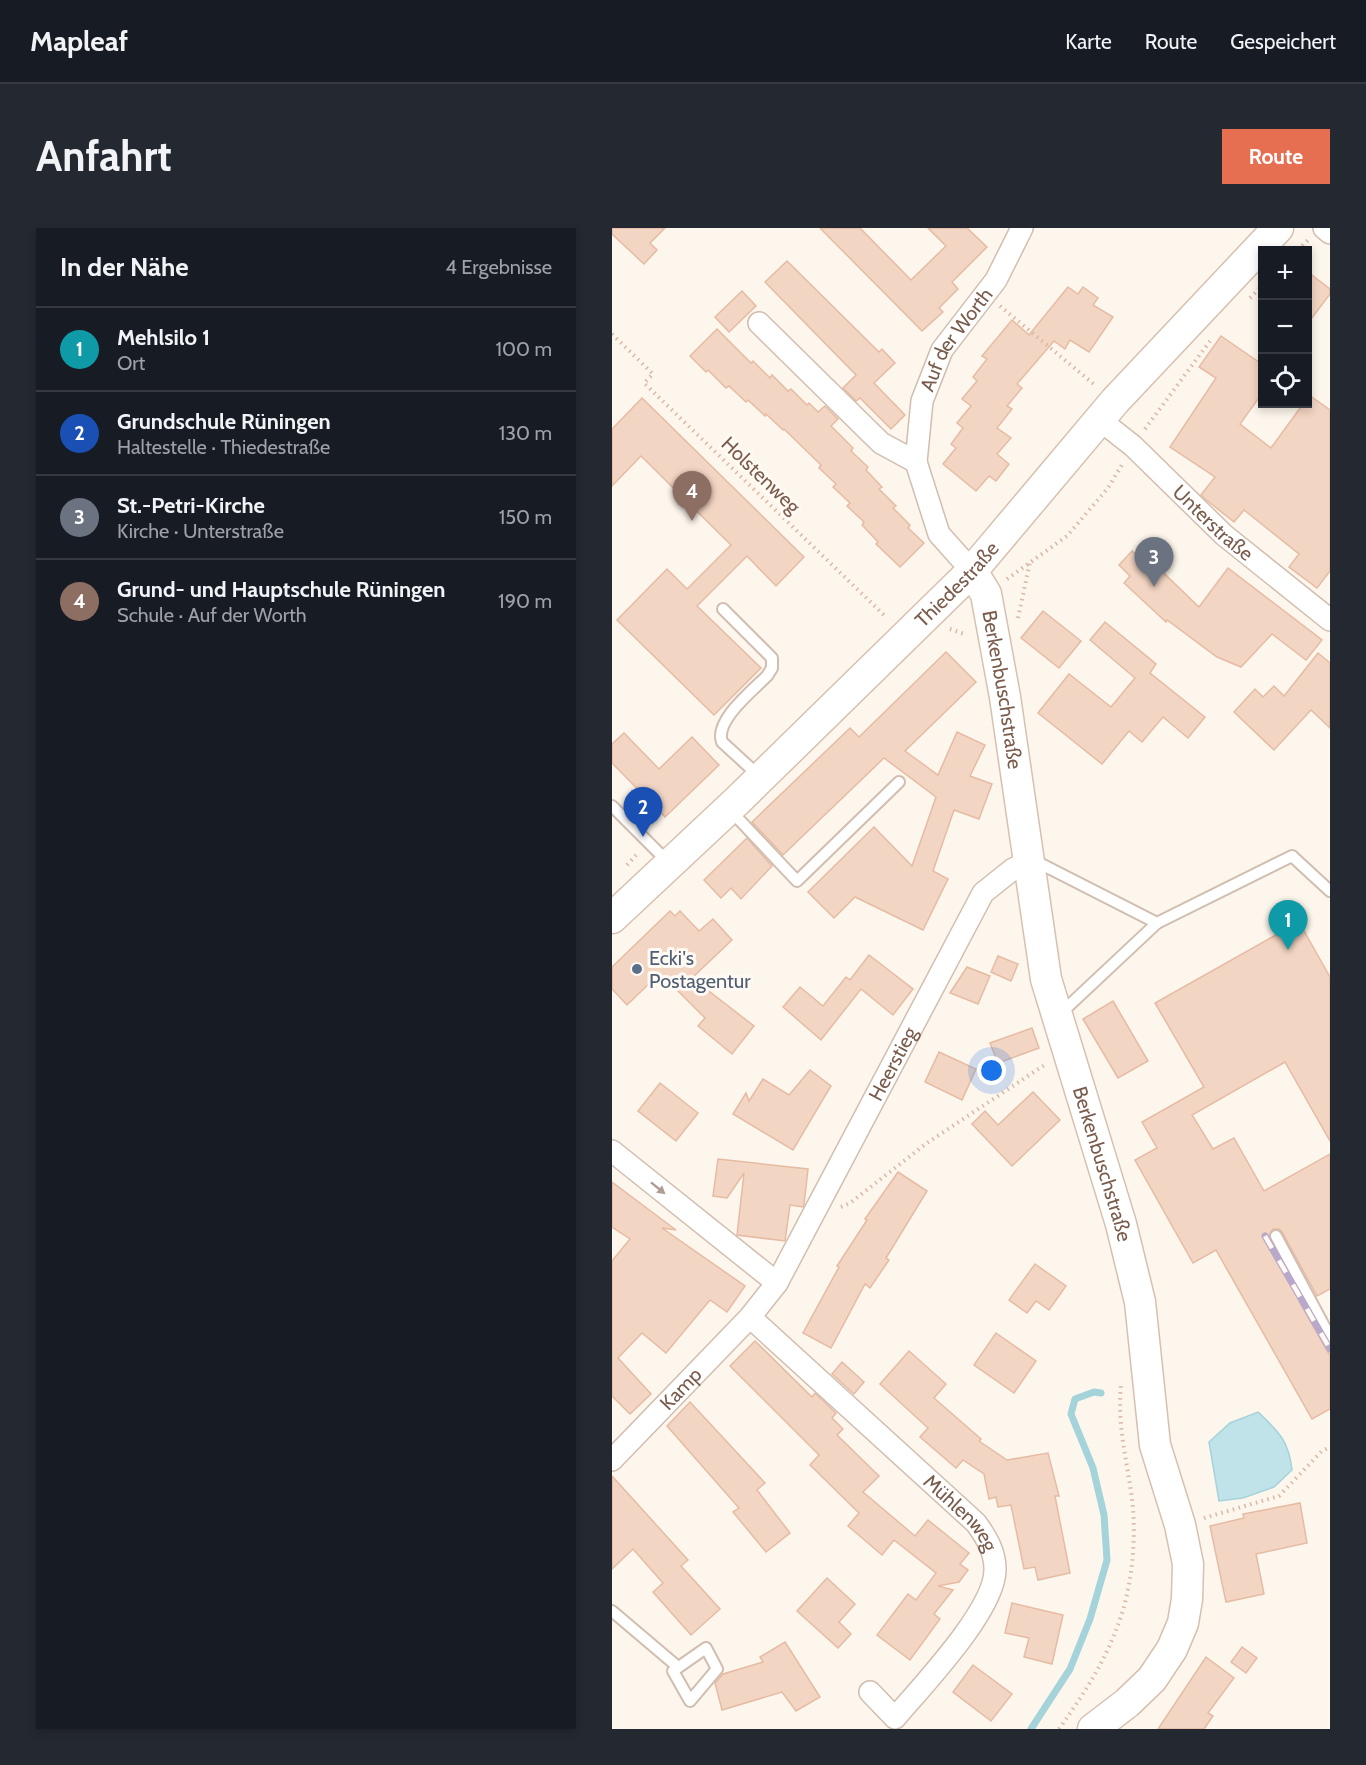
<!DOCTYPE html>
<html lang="de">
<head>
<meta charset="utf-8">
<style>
  :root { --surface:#171b24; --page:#242831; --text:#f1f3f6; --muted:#9ea1a6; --line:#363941; --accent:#e76f51 }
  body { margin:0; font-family:Cabin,sans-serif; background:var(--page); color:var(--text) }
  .controls { position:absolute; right:18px; top:18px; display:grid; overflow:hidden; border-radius:0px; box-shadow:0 3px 9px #0003 }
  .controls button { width:54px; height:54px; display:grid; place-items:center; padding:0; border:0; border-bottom:2px solid var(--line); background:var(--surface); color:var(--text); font:30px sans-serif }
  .you { position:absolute; left:380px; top:843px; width:21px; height:21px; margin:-15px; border:4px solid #fff; border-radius:50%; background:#1a73e8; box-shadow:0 0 0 9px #1a73e833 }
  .badge { display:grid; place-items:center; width:39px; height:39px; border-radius:50%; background:var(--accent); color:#fff; font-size:20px; font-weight:700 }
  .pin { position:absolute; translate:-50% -50px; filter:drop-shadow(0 2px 3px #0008) }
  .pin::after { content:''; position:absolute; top:32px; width:21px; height:18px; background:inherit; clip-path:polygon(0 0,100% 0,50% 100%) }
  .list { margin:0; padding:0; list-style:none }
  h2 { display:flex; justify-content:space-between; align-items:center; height:78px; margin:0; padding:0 24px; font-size:26px }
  h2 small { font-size:20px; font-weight:400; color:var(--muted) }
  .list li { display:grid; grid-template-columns:39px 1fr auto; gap:18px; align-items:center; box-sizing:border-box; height:84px; padding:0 24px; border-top:2px solid var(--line) }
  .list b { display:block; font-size:22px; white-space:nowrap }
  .list p { margin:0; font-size:20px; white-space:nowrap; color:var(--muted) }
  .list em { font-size:20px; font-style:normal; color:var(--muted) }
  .icon { flex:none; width:33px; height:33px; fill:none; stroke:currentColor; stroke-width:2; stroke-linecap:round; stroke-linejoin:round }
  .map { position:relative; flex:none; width:718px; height:1501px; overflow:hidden; border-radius:0px }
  header { display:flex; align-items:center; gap:36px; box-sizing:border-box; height:84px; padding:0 30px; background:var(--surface); border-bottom:2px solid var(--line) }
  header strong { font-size:28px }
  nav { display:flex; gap:33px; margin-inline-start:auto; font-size:21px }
  .intro { display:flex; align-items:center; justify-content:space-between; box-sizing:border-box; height:144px; padding:0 36px }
  h1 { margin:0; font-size:42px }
  .button { padding:15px 27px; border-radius:0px; background:var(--accent); color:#fff; font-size:21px; font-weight:700 }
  main { display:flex; gap:36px; padding:0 36px }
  aside { flex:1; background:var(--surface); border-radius:0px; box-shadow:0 3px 9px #0003 }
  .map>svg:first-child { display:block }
</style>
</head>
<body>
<header>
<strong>Mapleaf</strong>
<nav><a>Karte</a><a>Route</a><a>Gespeichert</a></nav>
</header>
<div class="intro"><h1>Anfahrt</h1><a class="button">Route</a></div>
<main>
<aside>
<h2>In der Nähe<small>4 Ergebnisse</small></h2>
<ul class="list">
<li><span class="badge" style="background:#0f9aa8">1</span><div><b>Mehlsilo 1</b><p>Ort</p></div><em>100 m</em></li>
<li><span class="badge" style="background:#1a4fb4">2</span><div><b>Grundschule Rüningen</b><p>Haltestelle · Thiedestraße</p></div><em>130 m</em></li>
<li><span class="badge" style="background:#6b7280">3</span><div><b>St.-Petri-Kirche</b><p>Kirche · Unterstraße</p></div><em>150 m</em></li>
<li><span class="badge" style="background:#8d6e63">4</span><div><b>Grund- und Hauptschule Rüningen</b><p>Schule · Auf der Worth</p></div><em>190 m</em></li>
</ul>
</aside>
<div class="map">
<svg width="718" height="1501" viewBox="0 0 718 1501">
  <rect width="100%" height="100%" fill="#fdf6ec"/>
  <path fill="#bfe3e8" stroke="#a5d3da" stroke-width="1.5" d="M646,1184C667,1204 677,1213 680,1242L662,1259L631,1270L607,1273L597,1214L618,1195Z"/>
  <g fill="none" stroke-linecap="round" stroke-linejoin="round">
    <polyline stroke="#a5d3da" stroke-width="7" points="419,1501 458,1441 478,1391 495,1332 492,1287 481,1240 459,1186 463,1171 482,1164 489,1165"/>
  </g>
  <g fill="#f3d5c3" stroke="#e6bba3" stroke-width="1.5">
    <polygon points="0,0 53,0 38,15 45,22 32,36 0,6"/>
    <polygon points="208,0 248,0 299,52 334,18 316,0 355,0 375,19 340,54 346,61 327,80 331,84 310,103"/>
    <polygon points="175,33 267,124 270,121 283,135 262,155 293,187 279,201 248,170 244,173 231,160 244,147 153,54"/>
    <polygon points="696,44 718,61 718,66 696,95"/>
    <polygon points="456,59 466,66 471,59 486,70 481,77 501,89 477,124 458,112 453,121 442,113 405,156 410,160 395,178 400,181 385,200 399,210 385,226 397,236 384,253 377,248 364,263 331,236 344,220 339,216 351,200 345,195 359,178 350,171 365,153 361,149 375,131 370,128 400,92 417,107"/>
    <polygon points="130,63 144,78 117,104 103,89"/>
    <polygon points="105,101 139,135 141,133 158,150 160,147 176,163 179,161 195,177 197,175 206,184 213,178 226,191 219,198 241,220 239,223 256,239 254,242 270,259 267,261 284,278 281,280 298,297 296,300 312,315 288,339 264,316 266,314 250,297 252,294 235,278 238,275 221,259 224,256 207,240 209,237 172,201 171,202 154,186 153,188 136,172 134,174 117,158 114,160 96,142 94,144 78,128"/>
    <polygon points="609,108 651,137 651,164 628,196 659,220 691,176 696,176 697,167 718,182 718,343 705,360 677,339 687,326 632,282 622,294 592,270 589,267 603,249 558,219 604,150 587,139"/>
    <polygon points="30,170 192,329 164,358 135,328 85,378 149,440 102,487 5,392 55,341 75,361 119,317 29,228 0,258 0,201"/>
    <polygon points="520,323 532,333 535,329 587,379 616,340 710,412 694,432 660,406 629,439 605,429 555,392 554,394 512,355 518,348 507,337"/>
    <polygon points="431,383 469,413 447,440 409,410"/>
    <polygon points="493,394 544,436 538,445 593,489 576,510 551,489 530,514 517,503 490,536 426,485 457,446 499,479 523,450 478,412"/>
    <polygon points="334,424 364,454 293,523 326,547 345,504 373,517 358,548 380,556 367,591 342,582 321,643 336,651 311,702 243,669 222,690 196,664 262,599 300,638 324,569 272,530 171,627 140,594 238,500 247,509"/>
    <polygon points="706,425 718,435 718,500 699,482 662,522 622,484 643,461 651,469 662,458 672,468"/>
    <polygon points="12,505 47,541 80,509 107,537 53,589 0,535 0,516"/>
    <polygon points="135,610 160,638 129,671 119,660 109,670 92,652"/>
    <polygon points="58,683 63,688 68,683 87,703 101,691 120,712 80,750 142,798 120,826 86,798 93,790 59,756 54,762 43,750 15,777 0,761 0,739"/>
    <polygon points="687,694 718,749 718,913 673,834 580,887 601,921 622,910 652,963 718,926 718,1061 705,1068 670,1004 667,1001 661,1001 657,1007 691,1075 689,1077 718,1128 718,1181 700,1191 604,1022 581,1035 523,932 545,920 530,894 592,859 543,775"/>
    <polygon points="257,727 301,761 281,787 249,761 209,812 171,779 188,759 211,778 234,749 238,752"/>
    <polygon points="386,728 406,736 399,753 379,744"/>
    <polygon points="355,739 378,748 366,776 338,765"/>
    <polygon points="501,773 536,833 506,850 471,791"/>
    <polygon points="420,800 427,820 386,835 378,815"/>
    <polygon points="327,824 364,841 350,872 313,854"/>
    <polygon points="198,842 219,858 181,922 121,886 134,865 137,873 151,851 177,867"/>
    <polygon points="48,855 86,885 64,913 26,883"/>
    <polygon points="421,864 448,892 400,938 360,896 373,883 386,897"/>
    <polygon points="106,931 196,941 192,976 191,979 178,977 173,1013 125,1007 132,945 115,970 101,968"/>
    <polygon points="286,944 315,963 274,1030 277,1032 258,1060 253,1056 219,1120 191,1105 227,1039 225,1038 255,992 253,991"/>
    <polygon points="0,954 64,1002 50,1000 133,1058 115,1084 98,1072 54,1125 30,1105 6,1130 39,1166 18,1186 0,1168 0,1033 18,1011 0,999"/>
    <polygon points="423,1036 454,1058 437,1082 424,1073 415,1085 397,1072"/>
    <polygon points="384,1105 424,1133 402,1165 362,1137"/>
    <polygon points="143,1113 200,1169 203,1165 224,1185 220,1190 231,1201 225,1207 267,1248 251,1264 303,1308 316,1292 357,1325 348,1336 356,1342 347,1354 326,1358 341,1362 322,1386 328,1391 298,1432 265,1407 296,1366 304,1372 324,1345 282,1312 270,1327 236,1298 247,1285 198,1237 207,1227 118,1138"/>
    <polygon points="297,1123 334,1156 322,1170 369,1211 367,1213 395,1232 436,1225 447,1268 443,1268 458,1345 426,1352 423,1339 412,1341 399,1277 386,1279 384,1269 377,1271 372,1246 351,1232 344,1240 308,1209 316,1200 268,1156"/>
    <polygon points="230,1134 252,1154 242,1166 220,1146"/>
    <polygon points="78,1174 153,1255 145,1262 178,1305 154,1324 121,1284 127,1280 55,1198"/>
    <polygon points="0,1248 76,1332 69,1338 108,1381 79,1407 41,1364 51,1355 21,1321 0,1341"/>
    <polygon points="688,1275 695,1315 644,1326 652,1366 614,1374 598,1298 632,1290 631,1286"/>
    <polygon points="215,1350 243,1376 227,1394 239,1406 226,1420 185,1383"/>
    <polygon points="400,1375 451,1387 440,1436 412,1429 417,1410 393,1405"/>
    <polygon points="173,1414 208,1469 184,1483 170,1464 110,1482 103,1455 111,1446 151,1434 148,1429"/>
    <polygon points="630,1419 645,1430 634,1445 619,1434"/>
    <polygon points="594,1429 622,1450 596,1485 601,1488 592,1501 546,1501"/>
    <polygon points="361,1437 400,1466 379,1493 341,1464"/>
  </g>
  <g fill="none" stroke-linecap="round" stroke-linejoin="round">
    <g stroke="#d1beb0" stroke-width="14">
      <g id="lane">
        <path d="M111,381L160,430V440L155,448C141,462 102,493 110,514L146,547"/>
        <polyline points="0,578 57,635"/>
        <polyline points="119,583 185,653 287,554"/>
        <polyline points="419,635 431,637 545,695 680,628 718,663"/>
        <polyline points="449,785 545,695"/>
        <polyline points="664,1008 718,1109"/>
        <polyline points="0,1383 66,1439"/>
        <polygon points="94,1420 105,1441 78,1473 61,1443"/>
      </g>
    </g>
    <g stroke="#d1beb0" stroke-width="24">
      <g id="street">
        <polyline points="712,0 718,5"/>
        <polyline points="147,95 269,215 304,234 327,306 360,343"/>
        <path id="s1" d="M488,192L521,218L612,307L718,392"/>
        <path id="s2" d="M304,234L310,173L330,122L384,52L410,0"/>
        <polyline points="0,923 165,1055"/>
        <path id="s3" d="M138,1089L364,1295C374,1309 383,1323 383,1341C384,1381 310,1458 283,1490L258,1464"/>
        <path id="s4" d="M0,1232L138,1089L165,1055L371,665L401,641L416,634"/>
      </g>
    </g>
    <g stroke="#d6c0b0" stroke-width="33">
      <g id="secondary">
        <path id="s5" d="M360,343L374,366L393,469L434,751L509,996L528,1074L543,1217L568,1297L576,1336L575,1371L571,1395L560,1421L540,1451L515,1475L481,1501"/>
        <path id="s6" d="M0,690L125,573L360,343L503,173L666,0"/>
      </g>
    </g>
    <g stroke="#d9b8a5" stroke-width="4" stroke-dasharray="1.5 4.5" stroke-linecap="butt">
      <polyline points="686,22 696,12"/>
      <polyline points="638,70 650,58"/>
      <polyline points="388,78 484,158"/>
      <polyline points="0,106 41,146 32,155 275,390"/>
      <polyline points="533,201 598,113"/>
      <polyline points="395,351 455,308 496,260 511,235"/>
      <polyline points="406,390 418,334"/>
      <polyline points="338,401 355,407"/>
      <polyline points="15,637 26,625"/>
      <polyline points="229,979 238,975 315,915 434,836"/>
      <polyline points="592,1290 667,1268 710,1223 718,1219"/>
      <path d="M447,1501C469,1470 491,1437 504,1402C520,1363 525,1312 520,1271C515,1232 505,1197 509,1158"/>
    </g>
    <use href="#lane" stroke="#fff" stroke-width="10"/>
    <use href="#street" stroke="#fff" stroke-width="21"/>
    <use href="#secondary" stroke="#fff" stroke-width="30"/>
    <g stroke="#b9a8c9" stroke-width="7">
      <polyline id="rail" points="653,1008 718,1121"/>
    </g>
    <use href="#rail" stroke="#fffaf3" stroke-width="4.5" stroke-dasharray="14" stroke-linecap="butt"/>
  </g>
  <defs><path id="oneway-solid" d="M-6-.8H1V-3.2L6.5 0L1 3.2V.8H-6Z" transform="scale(1.5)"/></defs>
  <use fill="#af9d94" href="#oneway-solid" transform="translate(46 960) rotate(39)"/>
  <circle fill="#5c6f8a" stroke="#fffaf3" stroke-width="2" cx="25" cy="741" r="6"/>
  <g text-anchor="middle" stroke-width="6" stroke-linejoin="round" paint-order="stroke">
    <g font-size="20" fill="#7a5c4d" stroke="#fffaf3">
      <text dy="7" stroke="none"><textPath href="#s2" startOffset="132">Auf der Worth</textPath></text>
      <text transform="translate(149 247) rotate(44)" y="7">Holstenweg</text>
      <text dy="7" stroke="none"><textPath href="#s1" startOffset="153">Unterstraße</textPath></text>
      <text dy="7" stroke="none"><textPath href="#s6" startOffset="480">Thiedestraße</textPath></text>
      <text dy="7" stroke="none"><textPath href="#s5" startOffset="124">Berkenbuschstraße</textPath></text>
      <text dy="7" stroke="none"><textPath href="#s4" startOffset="490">Heerstieg</textPath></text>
      <text dy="7" stroke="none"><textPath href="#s5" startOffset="610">Berkenbuschstraße</textPath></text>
      <text dy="7" stroke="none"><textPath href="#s4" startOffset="99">Kamp</textPath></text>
      <text dy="7" stroke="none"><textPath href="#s3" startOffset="288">Mühlenweg</textPath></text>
    </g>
    <g font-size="20" fill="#4e5e75" stroke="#fffaf3" text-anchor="start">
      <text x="37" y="737">Ecki's<tspan x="37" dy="23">Postagentur</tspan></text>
    </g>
  </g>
</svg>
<div class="controls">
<button>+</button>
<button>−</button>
<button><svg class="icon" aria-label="locate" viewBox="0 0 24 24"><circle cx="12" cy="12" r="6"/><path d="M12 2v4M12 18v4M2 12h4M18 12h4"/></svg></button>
</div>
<div class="you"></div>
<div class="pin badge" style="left:676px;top:722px;background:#0f9aa8">1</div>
<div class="pin badge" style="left:31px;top:609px;background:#1a4fb4">2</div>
<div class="pin badge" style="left:542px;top:359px;background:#6b7280">3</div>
<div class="pin badge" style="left:80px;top:293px;background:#8d6e63">4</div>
</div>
</main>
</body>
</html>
